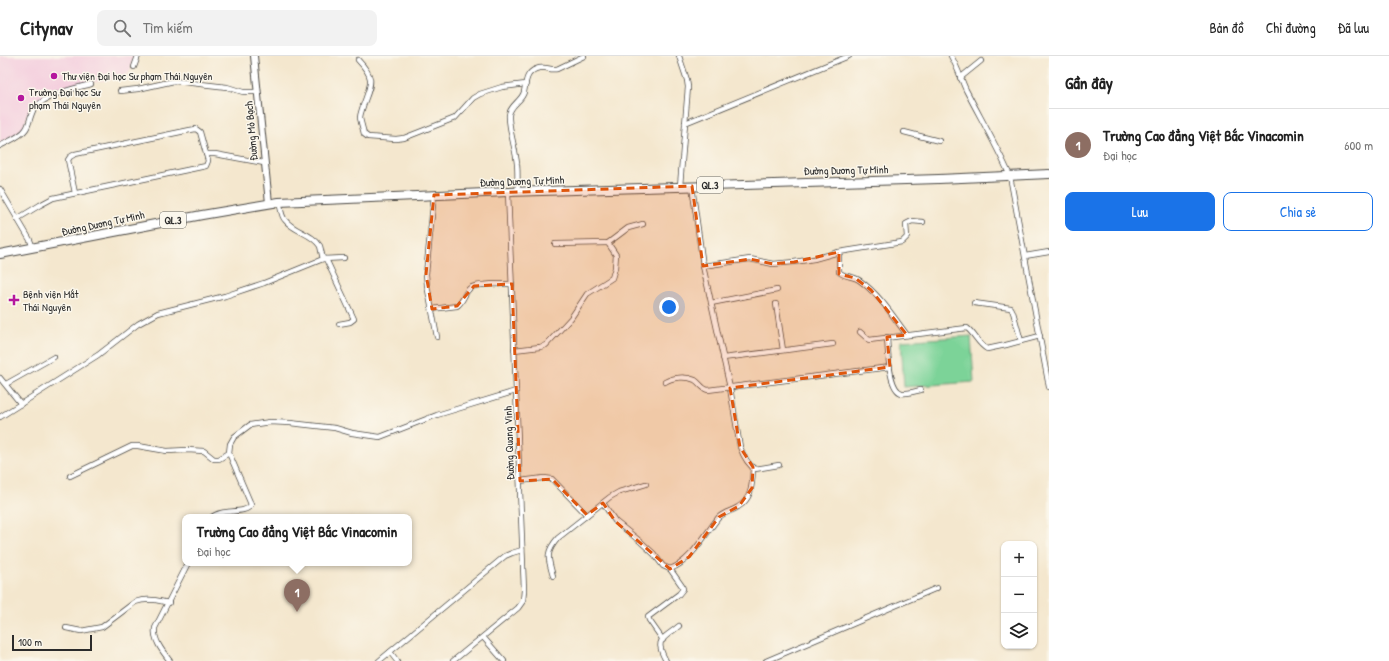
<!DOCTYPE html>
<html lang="vi">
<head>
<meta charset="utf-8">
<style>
  :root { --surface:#fff; --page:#f2f2f2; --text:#222; --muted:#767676; --line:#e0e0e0; --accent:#1a73e8 }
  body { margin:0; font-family:"Patrick Hand",sans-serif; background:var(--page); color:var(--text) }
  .controls { position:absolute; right:12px; bottom:12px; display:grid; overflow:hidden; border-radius:8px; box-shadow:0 1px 3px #0004 }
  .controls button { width:36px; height:36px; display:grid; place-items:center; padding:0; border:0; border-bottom:1px solid var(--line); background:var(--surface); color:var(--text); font:20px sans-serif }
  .scale { position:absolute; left:12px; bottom:10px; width:80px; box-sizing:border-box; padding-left:4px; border:2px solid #2b2b2b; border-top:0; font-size:11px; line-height:14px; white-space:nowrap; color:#2b2b2b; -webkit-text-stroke:3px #fbf7ec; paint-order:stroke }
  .you { position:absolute; left:669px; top:251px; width:14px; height:14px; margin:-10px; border:3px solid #fff; border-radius:50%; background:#1a73e8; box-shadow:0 0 0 6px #1a73e833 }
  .badge { display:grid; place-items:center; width:26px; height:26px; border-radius:50%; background:var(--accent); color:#fff; font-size:13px; font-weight:700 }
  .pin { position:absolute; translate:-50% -33px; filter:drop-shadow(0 1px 2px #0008) }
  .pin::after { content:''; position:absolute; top:21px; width:14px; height:12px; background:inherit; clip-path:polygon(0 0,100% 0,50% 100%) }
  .popup { position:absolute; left:182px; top:458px; width:230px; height:52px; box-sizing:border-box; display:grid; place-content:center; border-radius:8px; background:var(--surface); filter:drop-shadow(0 1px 3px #0005); font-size:13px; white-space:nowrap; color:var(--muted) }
  .popup b { font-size:15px; color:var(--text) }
  .popup::after { content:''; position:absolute; left:50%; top:100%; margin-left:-8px; border:8px solid transparent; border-top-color:var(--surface) }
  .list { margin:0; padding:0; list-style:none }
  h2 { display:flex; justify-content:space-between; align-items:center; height:52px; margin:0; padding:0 16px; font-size:17px }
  h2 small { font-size:13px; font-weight:400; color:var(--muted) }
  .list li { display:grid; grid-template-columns:26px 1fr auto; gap:12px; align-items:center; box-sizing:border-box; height:72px; padding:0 16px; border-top:1px solid var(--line) }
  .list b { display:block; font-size:15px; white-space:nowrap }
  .list p { margin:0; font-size:13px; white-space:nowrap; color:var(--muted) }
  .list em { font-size:13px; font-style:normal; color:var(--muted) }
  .actions { display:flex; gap:8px; padding:12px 16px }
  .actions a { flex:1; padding:9px 0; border:1px solid var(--accent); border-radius:8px; text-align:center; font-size:14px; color:var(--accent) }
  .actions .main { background:var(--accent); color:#fff }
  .icon { flex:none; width:22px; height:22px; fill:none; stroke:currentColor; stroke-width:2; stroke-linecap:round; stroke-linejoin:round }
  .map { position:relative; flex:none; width:1049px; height:605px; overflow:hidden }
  header { display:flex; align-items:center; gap:24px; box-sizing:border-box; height:56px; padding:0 20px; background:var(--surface); border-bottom:1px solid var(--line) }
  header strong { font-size:19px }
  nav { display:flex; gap:22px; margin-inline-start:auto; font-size:14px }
  .search { width:280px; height:36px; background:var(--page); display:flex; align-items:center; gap:10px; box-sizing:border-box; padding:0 14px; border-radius:8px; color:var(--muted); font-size:15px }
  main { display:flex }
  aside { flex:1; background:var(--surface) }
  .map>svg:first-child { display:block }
</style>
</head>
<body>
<header>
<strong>Citynav</strong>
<div class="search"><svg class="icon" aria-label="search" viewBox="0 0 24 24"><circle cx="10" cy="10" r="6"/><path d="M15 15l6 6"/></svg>Tìm kiếm</div>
<nav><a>Bản đồ</a><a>Chỉ đường</a><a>Đã lưu</a></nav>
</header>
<main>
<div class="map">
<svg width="1049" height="605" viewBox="0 0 1049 605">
  <rect width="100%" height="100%" fill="#fbf7ec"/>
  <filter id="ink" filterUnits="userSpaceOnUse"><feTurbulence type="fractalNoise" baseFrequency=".025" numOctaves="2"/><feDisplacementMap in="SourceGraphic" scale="8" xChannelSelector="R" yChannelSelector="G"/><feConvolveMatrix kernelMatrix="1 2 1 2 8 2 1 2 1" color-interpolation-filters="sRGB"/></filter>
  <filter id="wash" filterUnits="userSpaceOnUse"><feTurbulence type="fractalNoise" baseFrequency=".012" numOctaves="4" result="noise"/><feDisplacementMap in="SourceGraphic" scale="16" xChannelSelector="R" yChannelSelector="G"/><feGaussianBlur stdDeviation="0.9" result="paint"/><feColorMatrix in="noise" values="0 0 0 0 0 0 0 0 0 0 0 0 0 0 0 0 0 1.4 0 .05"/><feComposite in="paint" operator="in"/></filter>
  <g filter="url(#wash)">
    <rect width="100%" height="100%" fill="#f4e7ce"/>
    <polygon fill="#f4cfde" points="0,0 134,0 130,16 126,18 127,21 87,27 57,33 48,38 38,46 27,59 24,73 0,88"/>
    <polygon fill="#7bd398" stroke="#537f62" points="971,280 974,326 904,331 901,285"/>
  </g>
  <g filter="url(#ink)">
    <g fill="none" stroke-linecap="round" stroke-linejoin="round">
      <g stroke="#494743" stroke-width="6">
        <g id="street">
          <polyline points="679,0 687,24 688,31 680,130"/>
          <path d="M951,0C957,10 961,23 966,34C981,63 997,90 1010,120L1049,331"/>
          <path d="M358,4C376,23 371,27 363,50C362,54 360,58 360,62C361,67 363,73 364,78L368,81L396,83L404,82L455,62L473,42L480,38L502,31L526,28"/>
          <polyline points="134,11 138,0"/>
          <polyline points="960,22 981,5"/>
          <polyline points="120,35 138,33 174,25 227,31 243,36 258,36"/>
          <polyline points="685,67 849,0"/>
          <polyline points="904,76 939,85"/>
          <path d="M0,90C7,86 22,80 26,73C30,67 30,59 34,53C46,38 73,33 91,28"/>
          <polyline points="206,98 215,98 264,107"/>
          <path d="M692,130L703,210L730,332L740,391C743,399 747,408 755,413L779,409"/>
          <polyline points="0,133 30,184 33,192"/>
          <path d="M518,136C517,126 518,117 517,108C516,94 508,71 509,59C510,49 522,45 524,36C526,26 526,17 536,13C546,9 549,15 557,13L584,0"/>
          <polyline points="434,139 426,218 427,229 437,281"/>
          <path d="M279,146C281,152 281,160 285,164C294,176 312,177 320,190C321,194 322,199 323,203"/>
          <polyline points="17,163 40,149 53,142 206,110 208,105 200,76 196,73 190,74 75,98 70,101 68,104 75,137"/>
          <polyline points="555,188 608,187 628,172 643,168"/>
          <path d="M839,196V216C844,221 853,220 859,224C879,238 893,260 907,279"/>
          <polyline points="1025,200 1049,196"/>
          <polyline points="326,203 354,263 350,266 339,268"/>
          <polyline points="703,210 750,203 773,208 794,206 814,203 839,196 902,186 907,181 906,168 912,165 923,166"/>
          <polyline points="711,247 777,234"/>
          <polyline points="974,247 1011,252 1013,256 1021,285"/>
          <polyline points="776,248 783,294"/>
          <path d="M432,253L457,250C464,245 464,237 470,232C477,227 503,228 512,228"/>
          <path d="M860,276L869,284L967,272C975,278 978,288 987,293L1006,289L1040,280"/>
          <path d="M887,281C888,293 888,334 902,337C908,338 915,335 921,334"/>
          <polyline points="514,294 540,291 546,289 571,262 587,238 612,222 615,212 616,199 608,187"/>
          <polyline points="723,302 833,288"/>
          <polyline points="0,322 21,348"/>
          <path d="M665,326C673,321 686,320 695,324C700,327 702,333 708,334L890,311"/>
          <polyline points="6,328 54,301"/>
          <polyline points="0,361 98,299 138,268 158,257 225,240 264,227 323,203 344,202"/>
          <polyline points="70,420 132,390 138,390 167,395 187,394 204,395 214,403 219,403 229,397"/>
          <polyline points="520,425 544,422 552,423 587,459"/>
          <path d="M603,447L615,465L641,486L654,498L663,510L670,513C691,506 705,478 719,461C725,456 732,455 738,451C753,442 752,427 753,411"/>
          <path d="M212,461C222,452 245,459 251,449L250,446L229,397L230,388L234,381L250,369L270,366L290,367L335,372L352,377L380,381L437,359L516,335"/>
          <path d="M553,520C548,502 545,497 558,482L610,441L619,436L646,428"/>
          <path d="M66,572L81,575L102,571L135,546C147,542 157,544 169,547"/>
          <polyline points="483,581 504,605"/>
          <polyline points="663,584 649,564 648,561 679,538 683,533 682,530 670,513"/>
          <polyline points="390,596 397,605"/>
          <path d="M170,605C163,596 153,584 155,572L188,507"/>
          <polyline points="379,605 505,500 512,497 522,494"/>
          <polyline points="453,605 518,552 523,545 524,534 508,136"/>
          <path d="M666,605C654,583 662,584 679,570"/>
          <polyline points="766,605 937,532"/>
        </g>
      </g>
      <g stroke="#494743" stroke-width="8">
        <polyline id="secondary" points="254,0 269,147"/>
      </g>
      <g stroke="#494743" stroke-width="10">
        <polyline id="highway" points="0,198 202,159 279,146 508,136 939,123 1049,118"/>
      </g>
      <use href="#street" stroke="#fff" stroke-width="4.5"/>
      <use href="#secondary" stroke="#fff" stroke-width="6"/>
      <use href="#highway" stroke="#fff" stroke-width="8"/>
    </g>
  </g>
  <path fill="#df570e" fill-opacity="0.2" stroke="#df570e" stroke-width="3" stroke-dasharray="8 5" stroke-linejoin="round" d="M692,130L703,210L750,203L773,208L794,206L839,196V218L855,222L871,234L907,279L887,281L890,311L730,332L740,391L753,411L752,432L739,450L719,461L689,501L670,513L615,465L603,447L587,459L552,423L520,425L512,228L474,230L457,250L432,253L426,218L434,139Z"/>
  <g fill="#b5179e" stroke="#fbf7ec" stroke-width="1.5">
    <circle cx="54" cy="20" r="4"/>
    <circle cx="21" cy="42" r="4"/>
    <path d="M12 238h4v4h4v4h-4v4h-4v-4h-4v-4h4z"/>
  </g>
  <g text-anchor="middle" stroke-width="3" stroke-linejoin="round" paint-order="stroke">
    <g fill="#fbf7ec" stroke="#696865" stroke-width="1">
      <rect x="697" y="121" width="26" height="16" rx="3"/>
      <rect x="160" y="156" width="26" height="16" rx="3"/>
    </g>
    <g font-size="10" font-weight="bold" fill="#2b2b2b">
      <text x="710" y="133">QL.3</text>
      <text x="173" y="168">QL.3</text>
    </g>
    <g font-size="11" fill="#2b2b2b" stroke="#fbf7ec" text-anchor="start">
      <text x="62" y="24">Thư viện Đại học Sư phạm Thái Nguyên</text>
      <text x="29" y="40">Trường Đại học Sư<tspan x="29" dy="13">phạm Thái Nguyên</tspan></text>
      <text x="23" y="242">Bệnh viện Mắt<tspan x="23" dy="13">Thái Nguyên</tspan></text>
    </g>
    <g font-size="11" fill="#2b2b2b" stroke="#fbf7ec">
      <text transform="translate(251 75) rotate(-95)" y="4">Đường Mỏ Bạch</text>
      <text transform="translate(846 114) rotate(-1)" y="4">Đường Dương Tự Minh</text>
      <text transform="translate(522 125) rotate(-2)" y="4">Đường Dương Tự Minh</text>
      <text transform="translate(103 167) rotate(-12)" y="4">Đường Dương Tự Minh</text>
      <text transform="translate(509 387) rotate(-92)" y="4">Đường Quang Vinh</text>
    </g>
  </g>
</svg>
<div class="controls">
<button>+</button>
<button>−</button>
<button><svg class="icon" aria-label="layers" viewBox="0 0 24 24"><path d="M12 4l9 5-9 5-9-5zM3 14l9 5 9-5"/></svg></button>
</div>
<div class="scale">100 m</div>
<div class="you"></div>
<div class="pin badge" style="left:297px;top:556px;background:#8d6e63">1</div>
<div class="popup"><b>Trường Cao đẳng Việt Bắc Vinacomin</b>Đại học</div>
</div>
<aside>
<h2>Gần đây<small></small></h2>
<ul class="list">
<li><span class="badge" style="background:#8d6e63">1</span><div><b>Trường Cao đẳng Việt Bắc Vinacomin</b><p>Đại học</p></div><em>600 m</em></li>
</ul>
<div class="actions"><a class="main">Lưu</a><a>Chia sẻ</a></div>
</aside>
</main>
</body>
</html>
